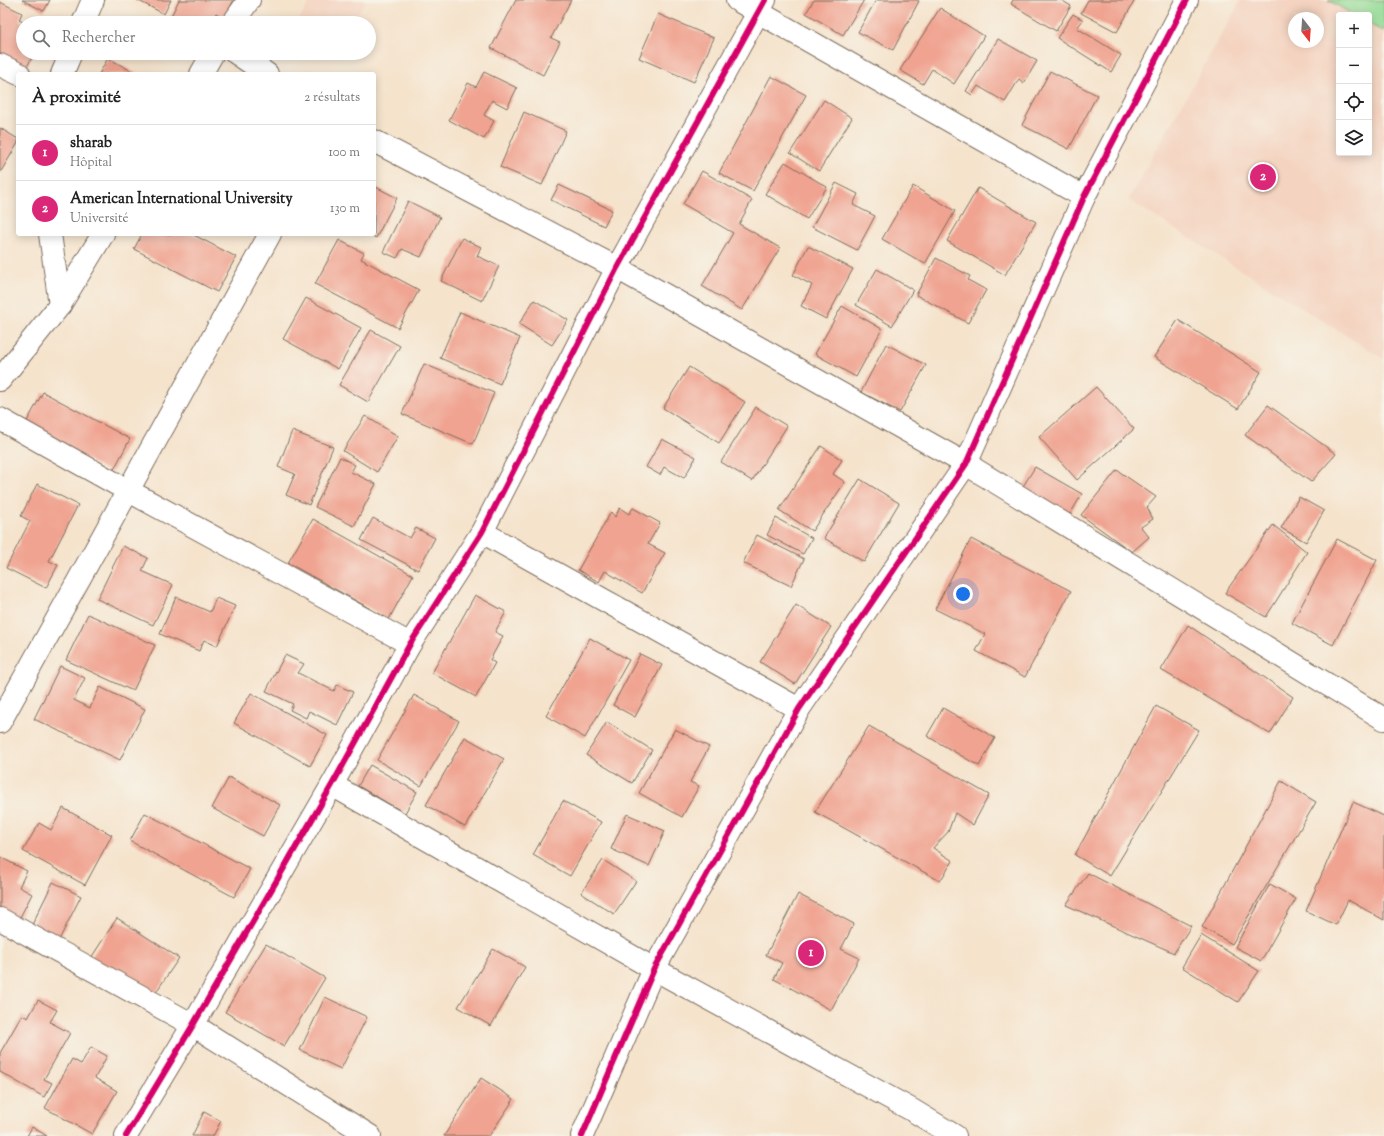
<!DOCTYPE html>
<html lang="fr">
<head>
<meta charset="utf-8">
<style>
  :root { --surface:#fff; --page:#f2f2f2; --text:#222; --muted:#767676; --line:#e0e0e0; --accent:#db2777 }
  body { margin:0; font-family:"Sorts Mill Goudy",serif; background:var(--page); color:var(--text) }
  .controls { position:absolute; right:12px; top:12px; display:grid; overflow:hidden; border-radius:4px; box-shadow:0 2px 10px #0003 }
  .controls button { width:36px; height:36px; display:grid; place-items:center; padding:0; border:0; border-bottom:1px solid var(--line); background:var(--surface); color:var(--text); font:20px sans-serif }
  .compass { position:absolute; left:1288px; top:12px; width:36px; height:36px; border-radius:50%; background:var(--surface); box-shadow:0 2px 10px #0003; rotate:163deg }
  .you { position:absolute; left:963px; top:594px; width:14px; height:14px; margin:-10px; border:3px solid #fff; border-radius:50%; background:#1a73e8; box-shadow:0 0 0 6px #1a73e833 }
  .badge { display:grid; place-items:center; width:26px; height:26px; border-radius:50%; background:var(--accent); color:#fff; font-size:13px; font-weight:700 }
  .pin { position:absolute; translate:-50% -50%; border:2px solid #fff; box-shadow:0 1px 4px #0006 }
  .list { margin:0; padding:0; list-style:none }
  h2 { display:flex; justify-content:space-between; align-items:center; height:52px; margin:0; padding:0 16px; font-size:17px }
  h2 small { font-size:13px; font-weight:400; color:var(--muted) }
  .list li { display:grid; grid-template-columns:26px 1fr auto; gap:12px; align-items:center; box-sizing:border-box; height:56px; padding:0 16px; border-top:1px solid var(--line) }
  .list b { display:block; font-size:15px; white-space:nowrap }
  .list p { margin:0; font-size:13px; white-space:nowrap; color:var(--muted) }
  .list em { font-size:13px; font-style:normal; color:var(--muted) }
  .icon { flex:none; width:22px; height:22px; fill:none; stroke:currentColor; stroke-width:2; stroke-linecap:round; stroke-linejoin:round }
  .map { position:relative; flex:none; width:1384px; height:1136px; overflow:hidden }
  .search { position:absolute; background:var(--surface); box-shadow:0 2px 10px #0003; left:16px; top:16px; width:360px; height:44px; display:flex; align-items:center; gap:10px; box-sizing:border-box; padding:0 14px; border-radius:22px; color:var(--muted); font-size:15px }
  .panel { position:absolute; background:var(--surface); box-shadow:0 2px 10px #0003; left:16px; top:72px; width:360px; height:164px; border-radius:4px }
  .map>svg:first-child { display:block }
</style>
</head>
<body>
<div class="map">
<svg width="1384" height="1136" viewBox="0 0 1384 1136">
  <rect width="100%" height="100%" fill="#f7f3e8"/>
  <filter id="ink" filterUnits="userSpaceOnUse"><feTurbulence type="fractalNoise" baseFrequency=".025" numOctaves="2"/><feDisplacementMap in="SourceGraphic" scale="8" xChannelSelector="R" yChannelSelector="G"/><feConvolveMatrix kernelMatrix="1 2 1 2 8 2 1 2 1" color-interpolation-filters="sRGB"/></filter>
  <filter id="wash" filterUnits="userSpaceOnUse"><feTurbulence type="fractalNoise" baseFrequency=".012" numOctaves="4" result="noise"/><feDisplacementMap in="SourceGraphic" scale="16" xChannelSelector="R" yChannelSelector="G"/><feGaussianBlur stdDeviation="0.9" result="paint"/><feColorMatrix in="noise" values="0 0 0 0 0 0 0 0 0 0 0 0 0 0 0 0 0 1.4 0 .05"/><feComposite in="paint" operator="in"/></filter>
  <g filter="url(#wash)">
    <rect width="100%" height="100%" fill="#f5e3cc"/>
    <g fill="#f4d3c0" fill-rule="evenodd">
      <polygon points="311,0 366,0 352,23 297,23"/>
      <path d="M1241,0H1384V359L1128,200ZM1339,15H1369V153H1339ZM1294,18H1318V42H1294Z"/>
    </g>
    <polygon fill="#94db95" stroke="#68825a" points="1328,0 1384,0 1384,32 1369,24 1369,15 1354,15"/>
    <g id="blocks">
      <g fill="#f0a390">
        <polygon points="22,0 50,0 44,11"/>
        <polygon points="137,0 171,0 164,14"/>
        <polygon points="179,0 234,0 224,18 216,13 211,23 175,23 169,20"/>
        <polygon points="516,0 571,0 551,38 560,42 543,75 491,48"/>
        <polygon points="814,0 864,0 843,35 806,13"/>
        <polygon points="876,0 917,0 919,1 893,50 858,32"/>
        <polygon points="1013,0 1061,0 1071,6 1056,31 1011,4"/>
        <polygon points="1088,0 1135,0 1117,32 1081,13"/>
        <polygon points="0,2 22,13 19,20 23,22 23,53 34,53 27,67 0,53"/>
        <polygon points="940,8 984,36 954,84 932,69 923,84 900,70"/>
        <polygon points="658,14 714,38 694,82 639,58"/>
        <polygon points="1073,14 1083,20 1077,28 1121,55 1111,72 1057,38"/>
        <polygon points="998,39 1037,61 1024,83 1019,79 1005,102 978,86 972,95 966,91"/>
        <polygon points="108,58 137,74 99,74"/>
        <polygon points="1050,71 1097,95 1069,149 1022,125"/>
        <polygon points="484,72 517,88 507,108 492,100 484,115 494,121 484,139 449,120 468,83 476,87"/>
        <polygon points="771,76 806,95 753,191 719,173"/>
        <polygon points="824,100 852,118 819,171 790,153"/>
        <polygon points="524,112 566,131 542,185 500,167"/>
        <polygon points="0,128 18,139 18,143 0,173"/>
        <polygon points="785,162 827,187 807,219 765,194"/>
        <polygon points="702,171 752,200 739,224 780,248 742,310 702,286 733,233 683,204"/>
        <polygon points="836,183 858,194 853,205 875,216 857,250 812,227"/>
        <polygon points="559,185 612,210 604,226 551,200"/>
        <polygon points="374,186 397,198 376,238 368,234 374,234"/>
        <polygon points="913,186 955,211 925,264 882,239"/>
        <polygon points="978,188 1036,222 1005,275 947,241"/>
        <polygon points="408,201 440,217 421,257 402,249 397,258 383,252"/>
        <polygon points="142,234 192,234 236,257 217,292 134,249"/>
        <polygon points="462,238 481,247 477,256 499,266 482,301 441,281"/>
        <polygon points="339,240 364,253 361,259 419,290 398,328 315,284"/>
        <polygon points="808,246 853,269 826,319 801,306 812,285 793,275"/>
        <polygon points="936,258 970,276 968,280 986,290 968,323 916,295"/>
        <polygon points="877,269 913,290 892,326 856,305"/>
        <polygon points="306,298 361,328 338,369 283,339"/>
        <polygon points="534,300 568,320 552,345 519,324"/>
        <polygon points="842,306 882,329 856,377 815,354"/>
        <polygon points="460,312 520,338 500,384 440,358"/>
        <polygon points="1178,320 1261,372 1238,409 1154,357"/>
        <polygon points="371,330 400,346 368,402 339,385"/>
        <polygon points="886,344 926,365 900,412 861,392"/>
        <polygon points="424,364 494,393 473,444 402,414"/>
        <polygon points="689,367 745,402 719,443 663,408"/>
        <polygon points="1096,387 1134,429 1077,480 1039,437"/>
        <polygon points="43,392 130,439 112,473 25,425"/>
        <polygon points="1268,405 1336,454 1311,482 1245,435"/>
        <polygon points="756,407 787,426 752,481 721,462"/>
        <polygon points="365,416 398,436 377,472 343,451"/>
        <polygon points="292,431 333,447 309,505 286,495 295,474 278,467"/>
        <polygon points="662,439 696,457 684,478 664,467 660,475 646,467"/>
        <polygon points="821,446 842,460 833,474 845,482 812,531 779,510"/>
        <polygon points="340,457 355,465 351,472 376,484 354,526 315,507"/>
        <polygon points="1035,467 1082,494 1069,516 1022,488"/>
        <polygon points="1117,470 1156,497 1147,507 1153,519 1141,527 1149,537 1132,552 1081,515"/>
        <polygon points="860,479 899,503 864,562 824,538"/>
        <polygon points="37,484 78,505 49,561 58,565 46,588 6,568 30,521 21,516"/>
        <polygon points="1299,497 1324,511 1306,542 1281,528"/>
        <polygon points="620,508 629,514 633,508 660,523 648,544 665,553 642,593 605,571 599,582 578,570 611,512 615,517"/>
        <polygon points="373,518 410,538 416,528 435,538 418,570 361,540"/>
        <polygon points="776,518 812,538 803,554 767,535"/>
        <polygon points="313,519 413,575 389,619 288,563"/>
        <polygon points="1273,525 1307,552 1266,617 1225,593"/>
        <polygon points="757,535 804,559 791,586 743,563"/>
        <polygon points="971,539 1071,591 1025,677 976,651 985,634 935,609"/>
        <polygon points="1337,539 1377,560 1333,645 1292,623"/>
        <polygon points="123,546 148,558 142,571 173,585 153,625 97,599"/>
        <polygon points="475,595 506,612 495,632 503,636 490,660 495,663 476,697 432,673"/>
        <polygon points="176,597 210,612 216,598 235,606 217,646 204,640 199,651 160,634"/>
        <polygon points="796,605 831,627 795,684 760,662"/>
        <polygon points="88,614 155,645 133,691 66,660"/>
        <polygon points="1188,625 1293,697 1270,734 1161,670"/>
        <polygon points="590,638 629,660 585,738 546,716"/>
        <polygon points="640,654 662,665 635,717 613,705"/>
        <polygon points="285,655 304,664 298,673 334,691 337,685 353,692 337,725 309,711 306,718 290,710 293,704 266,691"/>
        <polygon points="60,666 85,678 74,700 90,708 100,687 145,709 120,760 34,719"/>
        <polygon points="251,693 327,735 310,766 234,723"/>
        <polygon points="414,695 459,721 421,786 377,760"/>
        <polygon points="1156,706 1199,730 1110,876 1075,855"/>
        <polygon points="943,708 995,738 979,766 927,736"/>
        <polygon points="607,722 652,750 632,783 586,755"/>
        <polygon points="869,726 989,795 973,825 955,813 948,832 933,848 953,861 940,881 815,812"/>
        <polygon points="675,729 709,747 690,782 699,786 682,817 639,793"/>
        <polygon points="465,737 504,759 465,827 426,805"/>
        <polygon points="370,765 417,792 405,813 358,786"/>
        <polygon points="229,777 280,805 263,836 212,808"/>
        <polygon points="1281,781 1316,802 1232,944 1202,927"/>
        <polygon points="563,801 601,822 570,876 533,855"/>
        <polygon points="1353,802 1384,816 1384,920 1348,900 1336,925 1306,911"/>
        <polygon points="63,808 112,835 85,885 23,851 39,823 51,830"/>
        <polygon points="145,813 250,869 234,897 130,841"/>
        <polygon points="627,814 665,831 649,866 611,849"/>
        <polygon points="0,857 27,871 19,887 32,894 16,925 0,916"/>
        <polygon points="603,860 636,881 614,914 581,893"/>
        <polygon points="1088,873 1191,926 1174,953 1066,905"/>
        <polygon points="53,882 81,896 58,942 30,929"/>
        <polygon points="1270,884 1296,899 1261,961 1235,947"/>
        <polygon points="798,894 854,924 841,949 859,958 831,1010 774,979 782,963 766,955"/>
        <polygon points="117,918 179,958 152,998 91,958"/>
        <polygon points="1201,935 1259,971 1238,1002 1182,967"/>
        <polygon points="266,944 325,978 284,1046 225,1012"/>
        <polygon points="493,949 525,967 491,1026 458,1007"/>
        <polygon points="325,997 367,1017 341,1069 300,1050"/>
        <polygon points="38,1000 57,1010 50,1022 70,1033 44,1079 52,1083 44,1097 0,1072 0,1053 22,1015 28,1018"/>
        <polygon points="91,1047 107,1056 95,1078 117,1091 92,1134 45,1108 72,1059 81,1064"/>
        <polygon points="481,1078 514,1099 489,1136 444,1136"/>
        <polygon points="204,1112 221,1121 213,1136 192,1136"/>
        <polygon points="32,1127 47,1136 27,1136"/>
      </g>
    </g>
  </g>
  <g filter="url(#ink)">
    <use href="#blocks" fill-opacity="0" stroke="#7c6b5b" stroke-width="1"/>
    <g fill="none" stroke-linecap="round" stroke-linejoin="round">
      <g stroke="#7c6b5b" stroke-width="24">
        <g id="minor">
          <polyline points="737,0 1084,197"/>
          <polyline points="83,23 93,0"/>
          <polyline points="0,65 19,74"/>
          <polyline points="62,74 71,53"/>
          <polyline points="50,234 60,305"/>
          <polyline points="0,419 127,490 410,644"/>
          <polyline points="482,532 799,709"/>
          <polyline points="0,722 270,234"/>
          <polyline points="332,785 654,969 912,1110 955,1136"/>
          <polyline points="0,919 193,1025 370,1136"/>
          <polyline points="126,1136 193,1025 332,785 410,644 482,532 617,268 765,0"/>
          <polyline points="582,1136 654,969 799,709 966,464 1084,197 1187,0"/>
        </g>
      </g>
      <g stroke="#7c6b5b" stroke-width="24">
        <g id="tertiary">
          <polyline points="233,23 249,0"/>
          <polyline points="236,53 267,74"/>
          <polyline points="201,74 213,53"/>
          <polyline points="374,141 617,268 966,464 1384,719"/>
          <polyline points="0,380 60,305 103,234"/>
        </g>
      </g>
      <use href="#minor" stroke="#fff" stroke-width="22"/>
      <use href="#tertiary" stroke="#fff" stroke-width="22"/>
      <g stroke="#f7f3e8" stroke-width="8">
        <g id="cycleway">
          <polyline points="126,1136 193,1025 332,785 410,644 482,532 617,268 765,0"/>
          <polyline points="582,1136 654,969 799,709 966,464 1084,197 1187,0"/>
        </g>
      </g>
      <use href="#cycleway" stroke="#d6006c" stroke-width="6"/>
    </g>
  </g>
</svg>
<div class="controls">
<button>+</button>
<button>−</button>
<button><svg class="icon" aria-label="locate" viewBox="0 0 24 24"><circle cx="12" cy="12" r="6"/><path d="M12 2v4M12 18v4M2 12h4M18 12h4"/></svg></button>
<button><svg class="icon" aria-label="layers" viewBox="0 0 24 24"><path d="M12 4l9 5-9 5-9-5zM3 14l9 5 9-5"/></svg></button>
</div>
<svg class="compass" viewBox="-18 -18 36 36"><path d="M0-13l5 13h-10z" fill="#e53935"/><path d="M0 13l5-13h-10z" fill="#767676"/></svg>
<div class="you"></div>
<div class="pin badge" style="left:811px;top:953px">1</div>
<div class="pin badge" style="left:1263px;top:177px">2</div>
<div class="search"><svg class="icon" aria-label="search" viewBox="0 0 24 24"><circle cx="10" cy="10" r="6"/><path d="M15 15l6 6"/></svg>Rechercher</div>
<section class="panel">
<h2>À proximité<small>2 résultats</small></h2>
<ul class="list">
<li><span class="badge">1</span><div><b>sharab</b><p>Hôpital</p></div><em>100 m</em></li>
<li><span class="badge">2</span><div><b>American International University</b><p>Université</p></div><em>130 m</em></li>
</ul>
</section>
</div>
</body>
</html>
